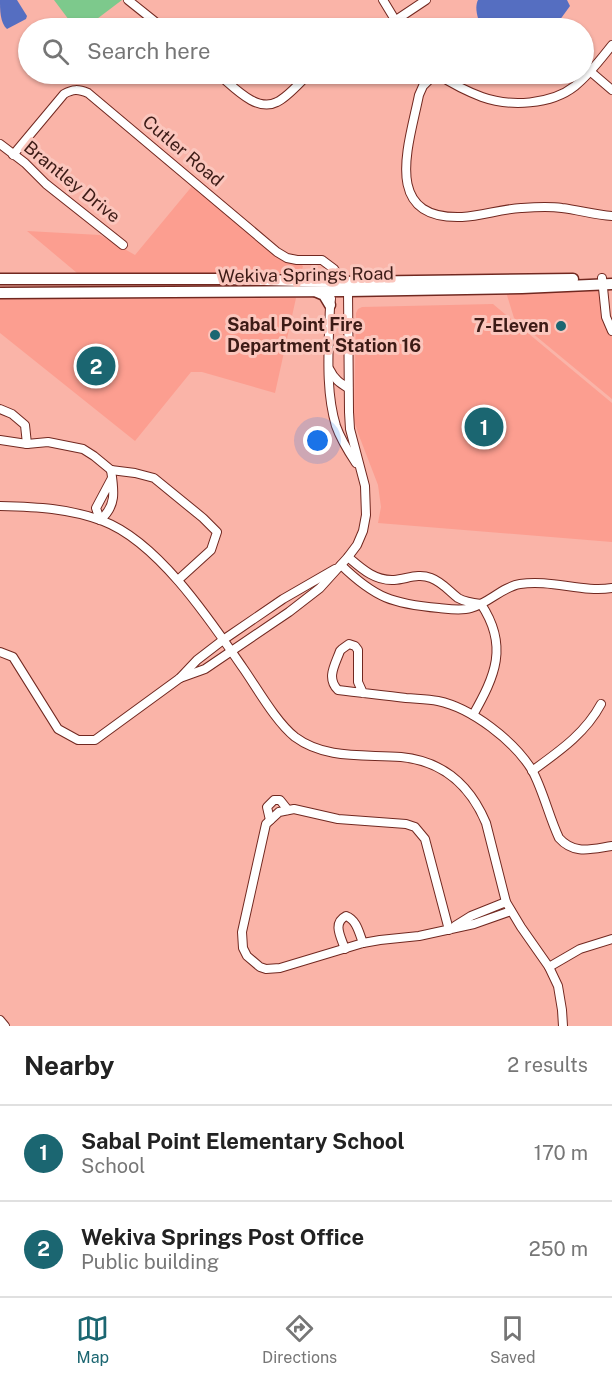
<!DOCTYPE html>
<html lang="en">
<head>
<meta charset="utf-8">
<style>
  :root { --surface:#fff; --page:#f2f2f2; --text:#222; --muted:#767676; --line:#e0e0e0; --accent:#1b6671 }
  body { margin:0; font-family:"Public Sans",sans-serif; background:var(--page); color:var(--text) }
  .you { position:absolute; left:318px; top:441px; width:21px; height:21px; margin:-15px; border:4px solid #fff; border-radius:50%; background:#1a73e8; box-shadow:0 0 0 9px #1a73e833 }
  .badge { display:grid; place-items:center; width:39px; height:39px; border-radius:50%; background:var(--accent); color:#fff; font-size:20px; font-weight:700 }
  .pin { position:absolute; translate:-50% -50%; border:3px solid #fff; box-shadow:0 2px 6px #0006 }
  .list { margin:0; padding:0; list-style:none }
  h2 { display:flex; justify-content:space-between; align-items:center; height:78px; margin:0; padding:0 24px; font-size:26px }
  h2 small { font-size:20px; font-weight:400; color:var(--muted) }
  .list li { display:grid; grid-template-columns:39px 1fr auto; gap:18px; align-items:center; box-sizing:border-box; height:96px; padding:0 24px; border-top:2px solid var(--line) }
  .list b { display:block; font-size:22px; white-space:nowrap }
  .list p { margin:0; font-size:20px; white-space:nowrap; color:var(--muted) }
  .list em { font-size:20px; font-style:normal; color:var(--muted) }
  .icon { flex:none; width:33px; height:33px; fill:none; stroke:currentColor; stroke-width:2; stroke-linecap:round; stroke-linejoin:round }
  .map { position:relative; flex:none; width:612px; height:1026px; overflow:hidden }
  .search { position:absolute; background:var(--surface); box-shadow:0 2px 4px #0004; left:18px; right:18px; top:18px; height:66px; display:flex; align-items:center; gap:15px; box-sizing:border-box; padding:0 21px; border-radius:33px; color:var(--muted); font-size:22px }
  .sheet { height:270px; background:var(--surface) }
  nav { display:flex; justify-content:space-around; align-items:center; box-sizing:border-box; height:84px; border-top:2px solid var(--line); background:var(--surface); font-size:16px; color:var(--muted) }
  nav a { display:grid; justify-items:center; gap:3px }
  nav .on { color:var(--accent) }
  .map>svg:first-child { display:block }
</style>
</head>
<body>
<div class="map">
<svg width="612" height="1026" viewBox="0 0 612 1026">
  <rect width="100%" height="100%" fill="#fab4a8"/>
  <g fill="#fc9e90">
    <polygon points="193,185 303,266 301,273 77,273 27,231 100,235 135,255"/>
    <polygon points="600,291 609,332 612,336 612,399 514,318 506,292"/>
    <polygon points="296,298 275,393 202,372 191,372 135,441 0,333 0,299"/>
    <polygon points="493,304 612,403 612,542 378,523 381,507 378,485 358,433 354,420 356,313 358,309 362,307"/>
  </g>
  <polygon fill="#7dc98c" points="54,0 122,0 85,28 75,28"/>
  <g fill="#556ec1">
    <path d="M0,0H17L27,16L26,19L7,29C0,23 0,10 0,0Z"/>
    <path d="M478,0H567L570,6L554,28H482C478,20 474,8 478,0Z"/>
  </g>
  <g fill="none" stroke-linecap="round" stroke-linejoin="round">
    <g stroke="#712820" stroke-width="10">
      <g id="minor">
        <polyline points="128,0 163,28"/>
        <polyline points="383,0 400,28"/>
        <polyline points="384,28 426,0"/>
        <polyline points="591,72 612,90"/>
        <path d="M218,74C233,86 256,113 277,102C288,97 300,82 309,74"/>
        <path d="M435,74L423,86L419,95C409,145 381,220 462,217C482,216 501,209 521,208C535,207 548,206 562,208C579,210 595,215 612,216"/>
        <path d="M437,74C451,83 466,91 482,97C510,107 551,105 575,86C589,75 600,60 612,45"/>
        <polyline points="0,144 25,163 46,184 123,245"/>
        <path d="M13,155L64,94C73,89 78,89 88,93L277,252L287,258L297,260H322L334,269L348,291L349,412L350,429L365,486L366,515L363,531L357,545L348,557L320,588L289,612L205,669L180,678"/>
        <polyline points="602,278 606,317 612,331"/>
        <path d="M331,299C329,310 330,321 329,332C328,363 327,396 336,426C341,440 348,451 356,463"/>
        <path d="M330,370C334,379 340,383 348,388"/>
        <polyline points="0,409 12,414 25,425 27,444"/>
        <polyline points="0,440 27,444 48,442 83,449 94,456 111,470"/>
        <polyline points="111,470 135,473 154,478 203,518 217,532 211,550 178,580"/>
        <path d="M111,470C114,490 117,506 100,520L96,508L112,478"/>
        <path d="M0,506C37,507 68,508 103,521C158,542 210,620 243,668C257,688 276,722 295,737C326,760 365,754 401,757C442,761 470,785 486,823L506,902L521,927L549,967L558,986L562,1010L563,1026"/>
        <path d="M348,557C362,569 375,581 394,580C407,579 418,573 431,578C442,582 449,591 458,598C465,602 473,603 481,604"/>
        <path d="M341,565C375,598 393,604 439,608C449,609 461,611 471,608C489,603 502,587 520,584C551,579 583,593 612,588"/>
        <polyline points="0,652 13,657 58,729 78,740 95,740 180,678 197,660 223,640 283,599 335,569"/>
        <path d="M363,693L358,682V650L355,646L349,644L342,649L340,651C335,665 326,678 338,690C361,693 383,695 406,698C417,699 428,699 438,701C472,708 514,741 532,770C543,790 549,817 559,838C574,855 591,849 612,846"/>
        <path d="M473,715C495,676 509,646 481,604"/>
        <path d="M532,771C558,752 585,734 601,704"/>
        <polyline points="270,820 267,807 274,800 280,800 288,810"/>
        <polyline points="455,926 471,916 506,902"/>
        <polyline points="449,930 425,839 415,827 406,824 338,819 294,809 279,812 266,824 242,932 243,948 247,956 260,967 266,969 280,968 363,943 380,940 419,936 474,924 511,911"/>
        <path d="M345,949C341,937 332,923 346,916C357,920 359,933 363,943"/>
        <polyline points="549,967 580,949 612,939"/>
        <polyline points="0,1020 5,1026"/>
      </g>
    </g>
    <g stroke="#712820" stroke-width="13">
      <g id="major">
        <polyline points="0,279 224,279 341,282 573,279"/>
        <polyline points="317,292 324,295 330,305"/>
        <polyline points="0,293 348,291 522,288 612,284"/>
      </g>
    </g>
    <use href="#minor" stroke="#fff" stroke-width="8"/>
    <use href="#major" stroke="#fff" stroke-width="10"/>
  </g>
  <g fill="#1b6671" stroke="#fbc6bd" stroke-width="2">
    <circle cx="561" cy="326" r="6"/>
    <circle cx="215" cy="335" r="6"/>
  </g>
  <g text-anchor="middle" stroke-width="6" stroke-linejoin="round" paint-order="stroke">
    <g font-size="18" fill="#3c1b16" stroke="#fbc6bd">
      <text transform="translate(183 151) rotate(40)" y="6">Cutler Road</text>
      <text transform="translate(72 182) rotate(39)" y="6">Brantley Drive</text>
      <text transform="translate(306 275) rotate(-1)" y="6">Wekiva Springs Road</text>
    </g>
    <g font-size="18" font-weight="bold" fill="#3c1b16" stroke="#fbc6bd" text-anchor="start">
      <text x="227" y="331">Sabal Point Fire<tspan x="227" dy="21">Department Station 16</tspan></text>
      <text x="549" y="332" text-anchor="end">7-Eleven</text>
    </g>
  </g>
</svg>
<div class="you"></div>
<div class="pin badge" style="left:484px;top:427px">1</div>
<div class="pin badge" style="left:96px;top:366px">2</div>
<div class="search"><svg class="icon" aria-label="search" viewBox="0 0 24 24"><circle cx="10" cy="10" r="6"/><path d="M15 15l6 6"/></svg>Search here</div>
</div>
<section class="sheet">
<h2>Nearby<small>2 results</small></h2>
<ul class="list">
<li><span class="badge">1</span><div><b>Sabal Point Elementary School</b><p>School</p></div><em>170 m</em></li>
<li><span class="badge">2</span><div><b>Wekiva Springs Post Office</b><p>Public building</p></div><em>250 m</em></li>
</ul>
</section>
<nav>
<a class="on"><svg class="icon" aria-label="map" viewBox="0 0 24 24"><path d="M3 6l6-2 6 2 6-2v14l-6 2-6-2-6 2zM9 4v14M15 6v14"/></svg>Map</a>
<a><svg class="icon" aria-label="directions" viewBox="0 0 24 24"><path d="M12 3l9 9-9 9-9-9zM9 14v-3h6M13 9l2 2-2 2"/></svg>Directions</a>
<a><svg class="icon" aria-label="saved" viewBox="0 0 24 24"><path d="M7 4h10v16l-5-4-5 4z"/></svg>Saved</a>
</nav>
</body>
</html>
